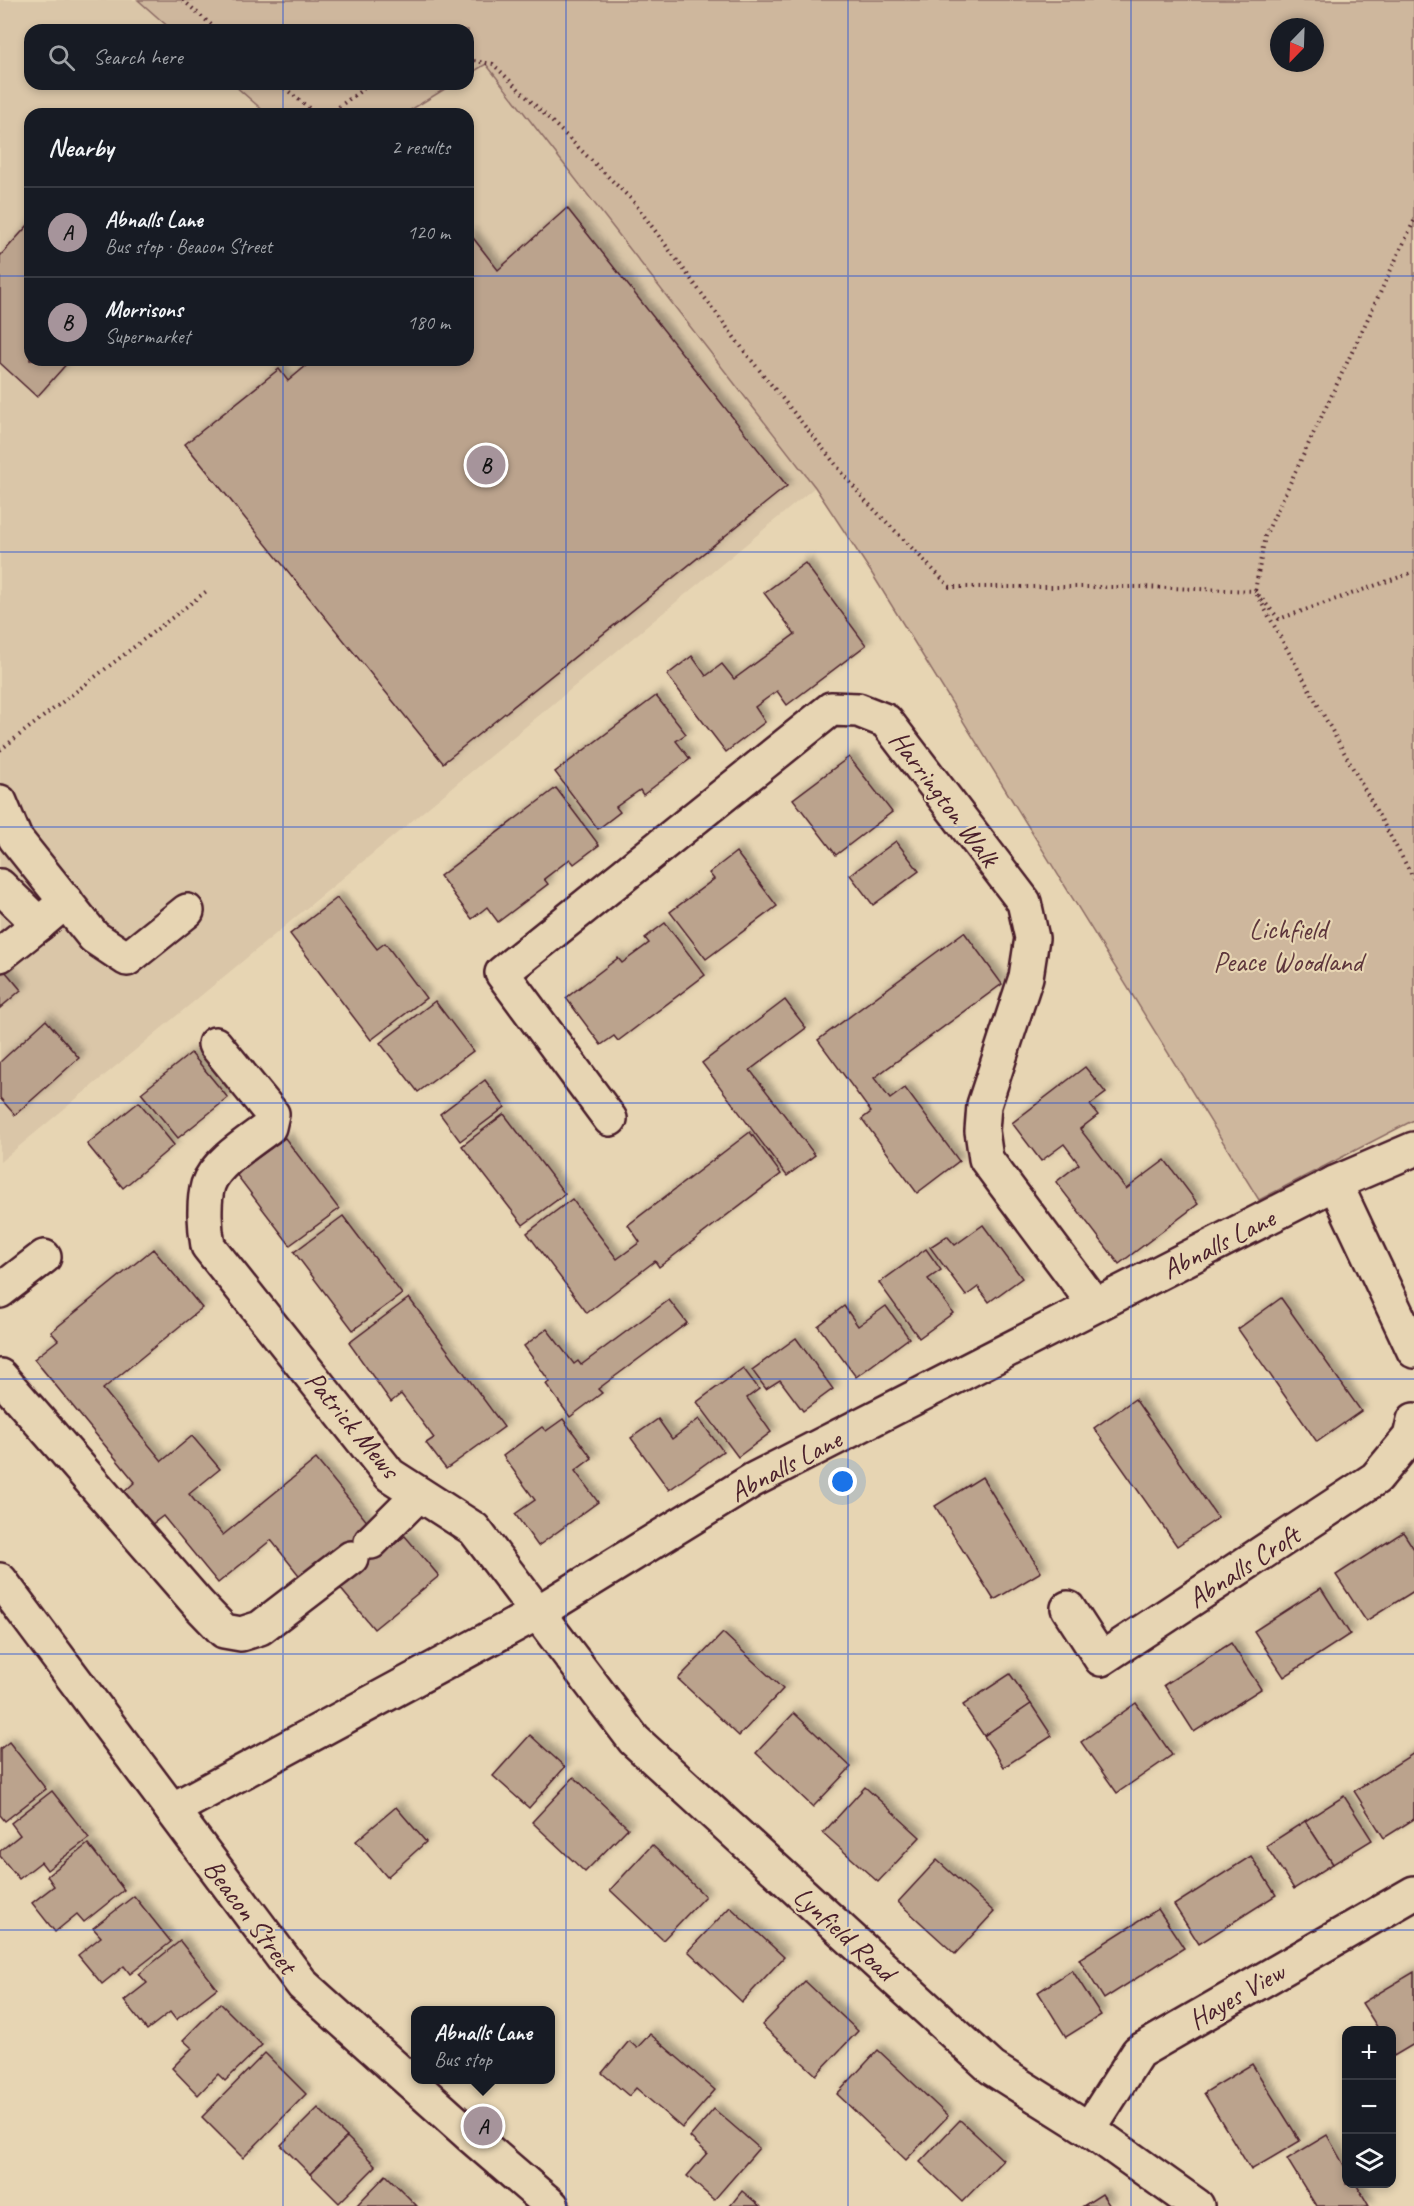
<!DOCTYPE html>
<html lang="en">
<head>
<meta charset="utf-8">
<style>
  :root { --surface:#171b24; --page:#20242c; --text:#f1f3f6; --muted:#9ea1a6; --line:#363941; --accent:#a6949b }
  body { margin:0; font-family:Caveat,sans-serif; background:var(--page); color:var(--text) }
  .controls { position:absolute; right:18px; bottom:18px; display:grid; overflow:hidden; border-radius:12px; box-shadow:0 3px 9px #0003 }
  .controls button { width:54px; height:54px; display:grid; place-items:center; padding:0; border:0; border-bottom:2px solid var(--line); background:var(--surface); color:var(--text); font:30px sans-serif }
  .compass { position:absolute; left:1270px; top:18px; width:54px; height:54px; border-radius:50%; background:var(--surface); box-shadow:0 3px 9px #0003; rotate:203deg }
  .you { position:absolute; left:843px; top:1482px; width:21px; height:21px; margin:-15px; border:4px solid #fff; border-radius:50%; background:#1a73e8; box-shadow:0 0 0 9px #1a73e833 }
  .badge { display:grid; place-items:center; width:39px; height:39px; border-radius:50%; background:var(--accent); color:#111; font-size:20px; font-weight:700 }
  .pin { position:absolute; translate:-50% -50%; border:3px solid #fff; box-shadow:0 2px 6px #0006 }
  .popup { position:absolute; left:411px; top:2006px; width:144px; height:78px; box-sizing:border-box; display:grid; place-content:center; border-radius:12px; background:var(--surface); filter:drop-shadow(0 2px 4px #0005); font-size:20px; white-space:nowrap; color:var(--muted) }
  .popup b { font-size:22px; color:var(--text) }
  .popup::after { content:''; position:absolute; left:50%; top:100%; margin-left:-12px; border:12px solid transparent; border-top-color:var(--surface) }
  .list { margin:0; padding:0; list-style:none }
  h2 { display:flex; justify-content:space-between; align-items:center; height:78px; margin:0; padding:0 24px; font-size:26px }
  h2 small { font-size:20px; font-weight:400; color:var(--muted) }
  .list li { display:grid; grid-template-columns:39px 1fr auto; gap:18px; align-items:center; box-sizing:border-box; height:90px; padding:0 24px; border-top:2px solid var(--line) }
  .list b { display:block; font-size:22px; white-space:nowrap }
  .list p { margin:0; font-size:20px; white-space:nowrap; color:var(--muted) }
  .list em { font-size:20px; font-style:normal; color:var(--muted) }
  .icon { flex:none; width:33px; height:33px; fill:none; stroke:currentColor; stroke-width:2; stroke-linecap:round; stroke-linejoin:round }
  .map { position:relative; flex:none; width:1414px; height:2206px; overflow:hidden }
  .search { position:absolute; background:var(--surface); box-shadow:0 3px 9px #0003; left:24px; top:24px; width:450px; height:66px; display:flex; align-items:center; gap:15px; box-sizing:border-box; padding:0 21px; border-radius:18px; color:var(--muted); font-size:22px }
  .panel { position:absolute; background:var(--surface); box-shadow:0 3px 9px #0003; left:24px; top:108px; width:450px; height:258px; border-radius:18px }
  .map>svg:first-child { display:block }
</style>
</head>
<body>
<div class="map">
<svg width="1414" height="2206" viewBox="0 0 1414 2206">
  <defs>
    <filter id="shadow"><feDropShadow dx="5.5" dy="-5.5" stdDeviation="3" flood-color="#0004"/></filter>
  </defs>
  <rect width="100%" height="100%" fill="#e7d5b3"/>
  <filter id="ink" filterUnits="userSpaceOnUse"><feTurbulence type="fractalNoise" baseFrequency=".0167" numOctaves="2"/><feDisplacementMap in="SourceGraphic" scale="12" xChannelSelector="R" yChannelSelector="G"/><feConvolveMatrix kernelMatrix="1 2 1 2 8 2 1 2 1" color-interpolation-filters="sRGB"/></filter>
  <g filter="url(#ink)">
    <polygon fill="#dac6a8" points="0,0 161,0 199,30 30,30 30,84 267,84 304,114 30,114 30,360 468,360 468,114 383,114 409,84 468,84 468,30 494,25 815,487 0,1162"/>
    <g fill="#ceb79d" stroke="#8c6b64" stroke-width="1.5" fill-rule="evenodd">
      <path d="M138,0H1414V1120L1259,1200L871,572L815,487L486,64L468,75V30H172ZM1279,27H1315V63H1279Z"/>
      <polygon points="233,84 453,84 404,114 267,114"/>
    </g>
    <g fill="#bba38d" stroke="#4a1f2b" stroke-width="1.5" filter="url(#shadow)">
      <polygon points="567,208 787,486 443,763 185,444 279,369 288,381 313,360 468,360 468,236 470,234 498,270"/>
      <polygon points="30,223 30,360 70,360 37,397 0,363 0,256"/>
      <polygon points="805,563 866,645 787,705 777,691 755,707 765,722 726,752 667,675 692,656 706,676 722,664 734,679 795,634 764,593"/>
      <polygon points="656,696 686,734 676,741 690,759 643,795 640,790 616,807 620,812 598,829 555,772"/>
      <polygon points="849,757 892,812 836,855 793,799"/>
      <polygon points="556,788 599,845 574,864 570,859 544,879 548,884 498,922 487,907 472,919 440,876"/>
      <polygon points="896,841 919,871 873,905 850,875"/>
      <polygon points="736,852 777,906 706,959 670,912 714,879 709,873"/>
      <polygon points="337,898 377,949 385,943 426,998 371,1040 290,934"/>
      <polygon points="665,923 705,975 618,1041 614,1036 601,1045 566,998 618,958 622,963 649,943 645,938"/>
      <polygon points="964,932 1002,984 874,1078 890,1099 905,1088 959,1161 917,1193 862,1119 871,1112 818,1040"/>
      <polygon points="0,965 21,990 0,1008"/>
      <polygon points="785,1000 806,1028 750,1070 815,1155 787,1176 702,1063"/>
      <polygon points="435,1001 473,1051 418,1092 380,1043"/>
      <polygon points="46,1020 79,1058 15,1115 0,1098 0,1062"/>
      <polygon points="191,1053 228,1098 178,1138 141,1093"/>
      <polygon points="1085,1067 1106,1093 1090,1105 1098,1115 1080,1129 1126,1189 1165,1160 1198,1204 1119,1264 1056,1182 1079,1164 1064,1144 1041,1161 1012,1123"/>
      <polygon points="485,1080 505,1107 460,1141 440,1114"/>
      <polygon points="139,1102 174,1145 123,1188 87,1144"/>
      <polygon points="504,1114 565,1194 523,1225 462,1146"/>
      <polygon points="750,1132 781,1174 659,1267 655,1261 587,1313 527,1233 572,1199 617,1259 640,1242 628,1225"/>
      <polygon points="285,1138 339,1209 290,1245 236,1174"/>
      <polygon points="343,1216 402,1294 353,1330 294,1252"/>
      <polygon points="983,1225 1022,1278 989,1302 978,1287 966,1296 930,1247 947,1236 955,1245"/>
      <polygon points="153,1249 202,1308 103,1389 162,1461 192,1436 220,1469 189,1494 223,1535 316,1459 369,1524 361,1530 381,1555 405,1536 439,1576 374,1629 340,1588 362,1571 342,1547 302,1579 271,1540 218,1583 163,1516 151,1525 123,1493 135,1482 34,1359 58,1340 51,1332"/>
      <polygon points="926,1249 941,1270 928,1279 953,1313 919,1338 879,1283"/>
      <polygon points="409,1298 504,1427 446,1469 426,1443 434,1438 401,1394 391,1402 349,1343"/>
      <polygon points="1281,1298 1361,1411 1317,1442 1238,1329"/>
      <polygon points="669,1300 687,1323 598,1389 602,1393 570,1417 546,1384 550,1382 524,1346 547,1329 574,1364 578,1361 581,1365"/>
      <polygon points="844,1306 858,1326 886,1306 909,1338 856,1377 818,1326"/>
      <polygon points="796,1338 833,1389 803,1411 780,1380 766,1389 752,1370"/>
      <polygon points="743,1368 759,1389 747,1398 771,1432 738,1457 697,1402"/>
      <polygon points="1135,1399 1218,1518 1177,1546 1094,1428"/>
      <polygon points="563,1419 592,1458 575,1471 598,1502 538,1546 515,1514 535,1500 503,1456 542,1427 546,1431"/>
      <polygon points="658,1419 672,1439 699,1419 723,1451 669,1490 631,1438"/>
      <polygon points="982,1477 1041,1572 994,1600 935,1506"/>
      <polygon points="1403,1532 1414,1549 1414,1591 1366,1621 1336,1575"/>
      <polygon points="1321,1588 1350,1634 1284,1677 1254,1631"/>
      <polygon points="723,1633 783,1689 739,1736 678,1679"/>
      <polygon points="1231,1643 1261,1689 1194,1732 1164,1685"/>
      <polygon points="1010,1674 1031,1704 984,1736 963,1705"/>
      <polygon points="1136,1703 1172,1755 1117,1793 1081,1742"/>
      <polygon points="1031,1704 1052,1736 1004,1767 984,1736"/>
      <polygon points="794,1713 851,1767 813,1807 756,1753"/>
      <polygon points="530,1735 565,1767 529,1808 493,1776"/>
      <polygon points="9,1742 46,1789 5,1821 0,1815 0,1749"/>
      <polygon points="1414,1753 1414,1819 1384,1838 1354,1791"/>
      <polygon points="574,1777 628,1828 585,1872 532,1822"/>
      <polygon points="865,1787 920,1837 878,1882 823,1833"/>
      <polygon points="52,1791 89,1838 47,1870 41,1862 19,1879 0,1856 0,1851 20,1835 11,1823"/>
      <polygon points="1344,1796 1372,1840 1333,1864 1305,1821"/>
      <polygon points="396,1807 426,1842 387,1877 356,1841"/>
      <polygon points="1305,1821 1333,1864 1294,1889 1266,1846"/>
      <polygon points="88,1844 124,1890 84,1922 77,1914 55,1932 32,1903 54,1886 47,1876"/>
      <polygon points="652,1845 705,1896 663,1940 610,1890"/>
      <polygon points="1251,1856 1276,1895 1199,1944 1174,1905"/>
      <polygon points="937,1860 994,1912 955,1954 898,1902"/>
      <polygon points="134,1896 171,1942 130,1974 124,1966 102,1984 78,1955 101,1937 93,1928"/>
      <polygon points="730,1907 784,1957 742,2002 688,1951"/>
      <polygon points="1158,1909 1184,1948 1104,1999 1079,1959"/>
      <polygon points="180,1941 217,1988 176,2020 170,2012 147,2030 124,2001 147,1983 139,1974"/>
      <polygon points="1072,1970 1101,2015 1066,2037 1038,1992"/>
      <polygon points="1414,1972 1414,2044 1394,2056 1392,2052 1392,2030 1379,2030 1362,2003"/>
      <polygon points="805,1981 858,2031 816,2075 762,2025"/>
      <polygon points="220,2003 262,2045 225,2081 218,2074 198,2095 172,2068 192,2048 183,2040"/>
      <polygon points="650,2034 715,2090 682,2128 636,2088 629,2096 602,2073 629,2041 637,2048"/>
      <polygon points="878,2050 948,2116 906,2160 837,2094"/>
      <polygon points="265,2053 306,2094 243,2158 202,2117"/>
      <polygon points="1252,2064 1300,2141 1251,2170 1204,2093"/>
      <polygon points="318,2108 347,2137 310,2174 281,2145"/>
      <polygon points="714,2109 759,2148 714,2200 687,2176 707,2153 690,2137"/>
      <polygon points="960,2120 1003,2160 962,2202 920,2162"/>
      <polygon points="1327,2135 1346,2169 1346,2184 1356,2184 1369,2206 1316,2206 1287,2159"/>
      <polygon points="347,2137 376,2166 339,2203 310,2174"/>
      <polygon points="386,2175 417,2206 356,2206"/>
      <polygon points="742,2191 760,2206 730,2206"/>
      <polygon points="1102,2194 1110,2206 1083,2206"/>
    </g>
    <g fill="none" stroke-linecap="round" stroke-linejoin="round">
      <g stroke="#4a1f2b" stroke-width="38">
        <g id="minor">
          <polyline points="0,802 15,838 94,937 127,959 187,911"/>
          <polyline points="0,886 39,924 66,901"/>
          <polyline points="0,955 39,924"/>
          <path d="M215,1044L272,1114L269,1127C251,1141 215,1163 208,1185C203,1203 205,1229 208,1246L390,1475L474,1529L634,1740L992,2068L1089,2129L1197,2206"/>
          <polyline points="610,1119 502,973 831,709 858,710 886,721 1024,902 1032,938 1026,977 984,1105 982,1131 986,1159 1095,1305"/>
          <polyline points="1335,1183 1414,1351"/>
          <polyline points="0,1291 44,1257"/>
          <polyline points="0,1376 199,1605 224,1631 241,1634 260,1628 351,1558"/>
          <polyline points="371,1542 419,1494"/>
          <polyline points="0,1580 303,1985 472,2137 552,2206"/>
          <polyline points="1068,1608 1101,1659 1376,1478 1410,1437 1414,1420"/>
          <polyline points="172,1810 537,1613 753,1480 1335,1183 1414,1149"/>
          <polyline points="1089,2129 1138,2052 1414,1893"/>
        </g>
      </g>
      <g stroke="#4a1f2b" stroke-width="4" stroke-dasharray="1.5 4.5" stroke-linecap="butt">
        <polyline points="183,0 217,30"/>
        <polyline points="468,60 493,64 633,201 748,356 862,497 950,587 1141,587 1255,591 1279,619 1414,572"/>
        <polyline points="280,84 316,114"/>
        <polyline points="329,114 370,84"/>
        <polyline points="1414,221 1265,536 1255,591 1414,879"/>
        <polyline points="0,750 208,590"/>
      </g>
      <use href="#minor" stroke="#e7d5b3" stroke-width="33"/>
    </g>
  </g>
  <path fill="none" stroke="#1d4ed8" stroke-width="1.5" stroke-opacity="0.55" d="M283,0V30M566,0V2206M848,0V2206M1131,0V2206M283,84V114M0,276H30M468,276H1414M283,360V2206M0,552H1414M0,827H1414M0,1103H1414M0,1379H1414M0,1654H1414M0,1930H1414"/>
  <g text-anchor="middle" stroke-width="4.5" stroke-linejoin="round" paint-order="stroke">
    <g font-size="28" fill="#4a1f2b" stroke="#e7d5b3">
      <text transform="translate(945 798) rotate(53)" y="10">Harrington Walk</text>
      <text transform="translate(1218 1243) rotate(-27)" y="10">Abnalls Lane</text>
      <text transform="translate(353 1424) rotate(50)" y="10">Patrick Mews</text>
      <text transform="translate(785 1465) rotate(-28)" y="10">Abnalls Lane</text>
      <text transform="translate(1243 1566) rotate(-33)" y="10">Abnalls Croft</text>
      <text transform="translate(251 1916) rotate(53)" y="10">Beacon Street</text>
      <text transform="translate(845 1933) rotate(42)" y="10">Lynfield Road</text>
      <text transform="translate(1236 1995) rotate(-30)" y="10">Hayes View</text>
    </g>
    <g font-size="28" fill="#5e363c" stroke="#e7d5b3">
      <text x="1288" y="939">Lichfield<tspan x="1288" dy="32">Peace Woodland</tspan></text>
    </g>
  </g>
</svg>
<div class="controls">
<button>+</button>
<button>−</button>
<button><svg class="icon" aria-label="layers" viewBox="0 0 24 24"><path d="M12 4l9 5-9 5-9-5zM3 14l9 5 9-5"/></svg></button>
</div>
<svg class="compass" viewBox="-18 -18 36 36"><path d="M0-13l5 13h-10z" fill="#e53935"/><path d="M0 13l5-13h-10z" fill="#9ea1a6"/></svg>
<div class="you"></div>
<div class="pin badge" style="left:483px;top:2126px">A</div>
<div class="popup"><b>Abnalls Lane</b>Bus stop</div>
<div class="pin badge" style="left:486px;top:465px">B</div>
<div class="search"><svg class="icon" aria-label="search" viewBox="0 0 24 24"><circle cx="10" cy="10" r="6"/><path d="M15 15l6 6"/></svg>Search here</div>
<section class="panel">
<h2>Nearby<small>2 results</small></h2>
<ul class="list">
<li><span class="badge">A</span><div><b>Abnalls Lane</b><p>Bus stop · Beacon Street</p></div><em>120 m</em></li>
<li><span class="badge">B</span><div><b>Morrisons</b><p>Supermarket</p></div><em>180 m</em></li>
</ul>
</section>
</div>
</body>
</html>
